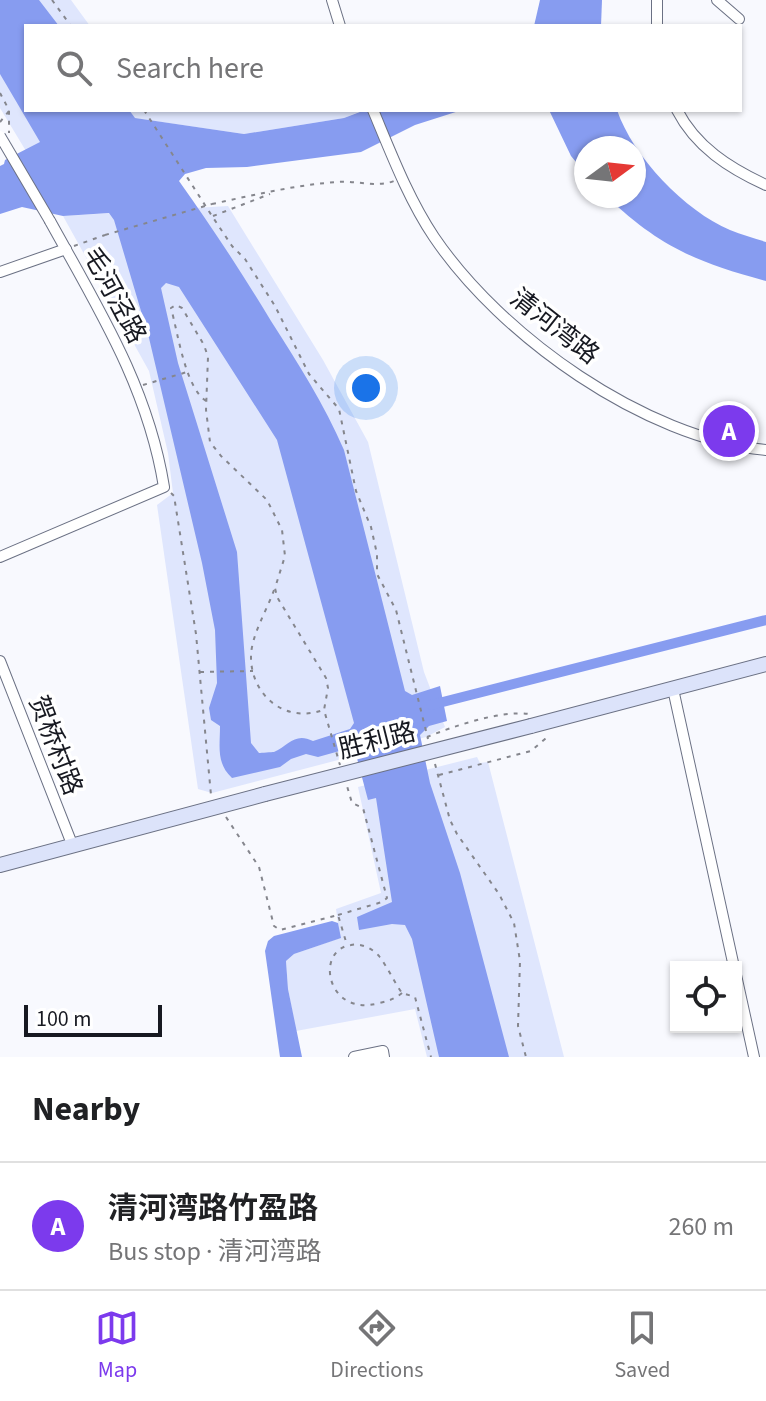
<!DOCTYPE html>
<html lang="en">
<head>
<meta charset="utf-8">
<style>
  :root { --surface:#fff; --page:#f6f6f6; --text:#202124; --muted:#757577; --line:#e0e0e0; --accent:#7c3aed }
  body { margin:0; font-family:"Source Sans 3","Noto Sans SC",sans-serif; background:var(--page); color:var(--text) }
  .controls { position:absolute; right:24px; bottom:24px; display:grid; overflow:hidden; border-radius:0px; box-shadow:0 2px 6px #0004 }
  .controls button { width:72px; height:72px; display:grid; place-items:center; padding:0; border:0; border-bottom:2px solid var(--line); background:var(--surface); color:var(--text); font:40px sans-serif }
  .compass { position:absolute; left:574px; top:136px; width:72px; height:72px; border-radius:50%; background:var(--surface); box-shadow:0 2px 6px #0004; rotate:75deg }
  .scale { position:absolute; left:24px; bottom:20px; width:138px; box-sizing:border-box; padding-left:8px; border:4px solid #171921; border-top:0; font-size:22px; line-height:28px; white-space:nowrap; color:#171921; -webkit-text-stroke:6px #fff; paint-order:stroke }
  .you { position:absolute; left:366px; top:388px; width:28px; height:28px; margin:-20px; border:6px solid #fff; border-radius:50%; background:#1a73e8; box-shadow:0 0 0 12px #1a73e833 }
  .badge { display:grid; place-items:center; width:52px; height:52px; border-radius:50%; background:var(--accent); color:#fff; font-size:26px; font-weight:700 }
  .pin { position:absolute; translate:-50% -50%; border:4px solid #fff; box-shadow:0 2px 8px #0006 }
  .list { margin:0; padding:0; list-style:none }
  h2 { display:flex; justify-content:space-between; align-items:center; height:104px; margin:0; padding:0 32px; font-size:34px }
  h2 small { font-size:26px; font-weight:400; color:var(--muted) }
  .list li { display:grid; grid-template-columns:52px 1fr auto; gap:24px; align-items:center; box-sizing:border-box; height:128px; padding:0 32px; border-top:2px solid var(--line) }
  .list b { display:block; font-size:30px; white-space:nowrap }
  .list p { margin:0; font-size:26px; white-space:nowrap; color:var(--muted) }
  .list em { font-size:26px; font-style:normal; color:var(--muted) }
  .icon { flex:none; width:44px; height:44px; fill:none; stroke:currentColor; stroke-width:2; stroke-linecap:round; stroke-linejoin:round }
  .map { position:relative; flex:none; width:766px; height:1057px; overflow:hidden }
  .search { position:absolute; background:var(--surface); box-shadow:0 2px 6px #0004; left:24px; right:24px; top:24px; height:88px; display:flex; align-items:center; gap:20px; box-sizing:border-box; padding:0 28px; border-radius:0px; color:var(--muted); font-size:30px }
  .sheet { height:232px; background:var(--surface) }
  nav { display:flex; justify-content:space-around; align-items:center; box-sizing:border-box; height:112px; border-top:2px solid var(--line); background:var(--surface); font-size:22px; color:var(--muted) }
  nav a { display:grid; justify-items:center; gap:4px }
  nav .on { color:var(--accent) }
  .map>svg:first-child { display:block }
</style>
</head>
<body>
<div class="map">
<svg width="766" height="1057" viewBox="0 0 766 1057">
  <rect width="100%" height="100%" fill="#f8f9fe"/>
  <g fill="#dfe6fd">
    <polygon points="0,0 71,0 90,26 26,26 26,110 361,111 344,118 244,134 134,118 45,141 26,151 0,108"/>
    <polygon points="228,206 323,360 368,442 424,672 445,727 426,737 212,793 198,789 157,505 173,493 168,453 149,371 63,216"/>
    <polygon points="477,757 480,763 488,762 564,1057 427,1057 415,1009 296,1031 288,989 286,961 294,954 340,938 336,909 381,893 358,787"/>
  </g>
  <g fill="#879cf0" fill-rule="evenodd">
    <path d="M0,0H39L59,26H26V110H129L135,118L244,134L344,118L365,110H462L415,125L361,152L247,167L206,168L185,174L179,181C212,227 242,273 271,321C298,363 324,404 344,450L405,691L412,695L440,686L447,721L429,726L420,735L430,783L460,873L509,1057H439L412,939L405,925L392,924L359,930L357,917L392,902L376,798L368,800L354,747L318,757L306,754L291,759L280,767L232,778C216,763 220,747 220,726L211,720L209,708L217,683L215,630L202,563L149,338L114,220L109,213L63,216L22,207L0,214V166L4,164L5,160L40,142L0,74ZM166,283L179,287L277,440L354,723L350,729L313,741C295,732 289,745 274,752C272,752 261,753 259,753L251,743L237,552L178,363L161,288Z"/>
    <polygon points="540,0 602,0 601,26 534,26"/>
    <path d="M549,110H617C633,157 685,211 730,230C742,235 754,238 766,242V281C696,262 660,247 606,196H634V148H586V174L571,156Z"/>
    <polygon points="332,921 338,923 341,938 294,954 286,961 288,989 302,1057 280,1057 265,951 268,941 274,936"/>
  </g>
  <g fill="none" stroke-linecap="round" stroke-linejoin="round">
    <polyline stroke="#879cf0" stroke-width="10" points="431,705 766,620"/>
    <g stroke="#6b7184" stroke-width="12">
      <g id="street">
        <polyline points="332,0 340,26"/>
        <polyline points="717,0 739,19"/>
        <polyline points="657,26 657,0"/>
        <path d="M373,110C391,153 408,198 434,237C501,336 644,438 766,450"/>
        <path d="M677,110C696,147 729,168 766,185"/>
        <polyline points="0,272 66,249"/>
        <path d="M0,557L164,487C148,387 98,308 50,221"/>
        <polyline points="0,661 72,844"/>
        <polyline points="673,689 734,967"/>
        <polyline points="736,975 754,1057"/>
        <polyline points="354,1057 383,1051 384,1057"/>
      </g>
    </g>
    <g stroke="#6b7184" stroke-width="16">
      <g id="secondary">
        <polyline points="531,726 766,664"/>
        <polyline points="0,865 265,794"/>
      </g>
    </g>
    <g stroke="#85868d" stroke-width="2" stroke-dasharray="4 6" stroke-linecap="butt">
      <polyline points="52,0 71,26"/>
      <polyline points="0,93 9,110 9,133"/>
      <polyline points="144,110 212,216 232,246 245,259 275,306 309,374 339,409 356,491 371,527 377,554 377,574 396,610 428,739"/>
      <polyline points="0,122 9,111"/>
      <path d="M212,204C254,195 295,185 337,182C356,180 376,188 394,181"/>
      <polyline points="213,216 270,194"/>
      <polyline points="74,246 105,235"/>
      <polyline points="143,385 187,372"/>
      <path d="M206,401C185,387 178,333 171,308L176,305L182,308L204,345L208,357L206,410L210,442L221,456L267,500L282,530L285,556L275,588L277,597L326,678L328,688L324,710L340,765"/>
      <polyline points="171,493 174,496 196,634 211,795"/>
      <path d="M274,590C267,610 252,634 251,655C250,695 285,724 323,710"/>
      <polyline points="200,672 253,671"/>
      <path d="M427,737C454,726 501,710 529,714"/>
      <polyline points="435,764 450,820 457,834 499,894 514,923 520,961 518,1026 526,1057"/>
      <polyline points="439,775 531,751 545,739 546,735"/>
      <polyline points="226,817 259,867 274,926 280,930 338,915 347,945"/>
      <polyline points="338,915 382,902 387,898 363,808 352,803 347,786"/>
      <path d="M402,993C395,999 388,1001 379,1003C327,1018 314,950 351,945C361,943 372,948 379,956C387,966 394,982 402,993L415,997L431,1057"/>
    </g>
    <use href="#street" stroke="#fff" stroke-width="10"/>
    <use href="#secondary" stroke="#dce3fa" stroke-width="14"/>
    <g stroke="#6b7184" stroke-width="12" stroke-linecap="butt">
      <polyline id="street-bridge" points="0,136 50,221"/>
    </g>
    <g stroke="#6b7184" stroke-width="16" stroke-linecap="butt">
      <polyline id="secondary-bridge" points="265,794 531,726"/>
    </g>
    <polyline stroke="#85868d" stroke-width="2" stroke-dasharray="4 6" stroke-linecap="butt" points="105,235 212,204"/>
    <use href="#street-bridge" stroke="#fff" stroke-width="10"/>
    <use href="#secondary-bridge" stroke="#dce3fa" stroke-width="14"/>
  </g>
  <g text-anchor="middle" stroke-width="7" stroke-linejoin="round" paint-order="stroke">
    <g font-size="26" fill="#171921" stroke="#fff">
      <text transform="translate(115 295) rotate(62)" y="9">毛河泾路</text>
      <text transform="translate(555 326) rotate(38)" y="9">清河湾路</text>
      <text transform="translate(377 740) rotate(-14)" y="9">胜利路</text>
      <text transform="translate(56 745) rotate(69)" y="9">贺桥村路</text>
    </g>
  </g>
</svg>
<div class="controls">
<button><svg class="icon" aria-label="locate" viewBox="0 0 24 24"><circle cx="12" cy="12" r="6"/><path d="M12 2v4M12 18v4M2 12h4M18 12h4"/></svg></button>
</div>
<svg class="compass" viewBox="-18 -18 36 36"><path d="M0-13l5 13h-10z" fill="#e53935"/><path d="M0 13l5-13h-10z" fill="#757577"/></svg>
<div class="scale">100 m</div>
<div class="you"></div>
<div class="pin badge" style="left:729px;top:431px">A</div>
<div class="search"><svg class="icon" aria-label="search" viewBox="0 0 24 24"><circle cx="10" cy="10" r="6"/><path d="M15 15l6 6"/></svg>Search here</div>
</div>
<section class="sheet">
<h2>Nearby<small></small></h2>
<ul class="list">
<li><span class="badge">A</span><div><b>清河湾路竹盈路</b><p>Bus stop · 清河湾路</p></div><em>260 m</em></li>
</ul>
</section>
<nav>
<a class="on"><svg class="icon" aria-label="map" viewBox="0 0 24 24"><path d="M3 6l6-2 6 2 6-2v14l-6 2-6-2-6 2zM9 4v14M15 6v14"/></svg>Map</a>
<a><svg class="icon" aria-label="directions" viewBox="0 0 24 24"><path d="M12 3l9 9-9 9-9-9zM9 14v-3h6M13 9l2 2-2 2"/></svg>Directions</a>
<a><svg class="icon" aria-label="saved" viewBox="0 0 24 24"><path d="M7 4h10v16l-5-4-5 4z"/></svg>Saved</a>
</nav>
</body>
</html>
